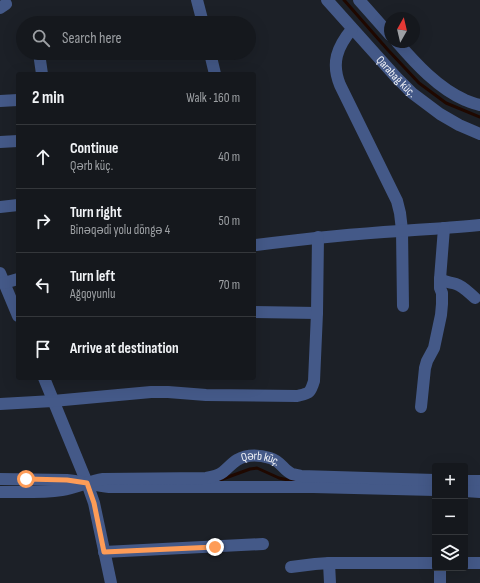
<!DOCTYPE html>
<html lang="en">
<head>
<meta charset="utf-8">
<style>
  :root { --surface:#15181d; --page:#22252a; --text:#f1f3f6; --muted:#9da0a4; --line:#34373b }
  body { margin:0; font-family:"Sofia Sans Condensed",sans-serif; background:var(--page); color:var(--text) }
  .controls { position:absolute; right:12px; bottom:12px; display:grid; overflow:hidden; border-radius:4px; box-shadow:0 4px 16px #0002 }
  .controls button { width:36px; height:36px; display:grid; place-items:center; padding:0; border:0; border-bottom:1px solid var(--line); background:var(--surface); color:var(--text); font:20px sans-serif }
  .compass { position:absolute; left:384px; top:12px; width:36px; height:36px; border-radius:50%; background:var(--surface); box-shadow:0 4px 16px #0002; rotate:8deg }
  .stop { position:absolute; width:12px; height:12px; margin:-9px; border:3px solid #fe9c57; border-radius:50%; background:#fff }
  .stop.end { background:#fe9c57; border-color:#fff; box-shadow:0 1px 4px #0008 }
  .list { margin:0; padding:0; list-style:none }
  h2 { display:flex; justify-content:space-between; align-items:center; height:52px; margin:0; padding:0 16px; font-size:17px }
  h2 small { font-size:13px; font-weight:400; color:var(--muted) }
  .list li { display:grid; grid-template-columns:26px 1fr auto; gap:12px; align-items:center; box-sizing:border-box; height:64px; padding:0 16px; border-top:1px solid var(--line) }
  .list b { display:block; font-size:15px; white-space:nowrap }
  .list p { margin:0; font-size:13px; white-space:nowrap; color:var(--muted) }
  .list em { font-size:13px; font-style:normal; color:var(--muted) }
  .icon { flex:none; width:22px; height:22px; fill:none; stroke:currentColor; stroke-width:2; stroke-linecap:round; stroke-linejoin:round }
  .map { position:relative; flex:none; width:480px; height:583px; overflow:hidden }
  .search { position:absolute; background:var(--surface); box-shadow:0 4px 16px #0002; left:16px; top:16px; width:240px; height:44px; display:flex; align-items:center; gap:10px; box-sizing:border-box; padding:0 14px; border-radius:22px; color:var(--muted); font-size:15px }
  .panel { position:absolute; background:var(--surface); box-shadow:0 4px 16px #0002; left:16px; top:72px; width:240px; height:308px; border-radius:4px }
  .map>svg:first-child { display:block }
</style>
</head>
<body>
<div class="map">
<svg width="480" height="583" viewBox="0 0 480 583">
  <rect width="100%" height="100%" fill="#1c2027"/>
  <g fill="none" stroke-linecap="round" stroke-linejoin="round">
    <g stroke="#1f0800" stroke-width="3">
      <polyline points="344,0 388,50 419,83 446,103 480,117"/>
      <polyline points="220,480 250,469 257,468 279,478 288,480 297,481"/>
    </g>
    <g stroke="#445988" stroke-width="12">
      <polyline points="197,0 203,23"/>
      <path id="s1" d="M327,0L396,77L412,93L440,114L459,125L480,134"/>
      <polyline points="359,0 390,35"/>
      <polyline points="0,8 6,4"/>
      <path d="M352,29C337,47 331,63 340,85L397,201L400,213L402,230L403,306"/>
      <path d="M397,42C416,64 438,88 465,100C470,102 475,104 480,105"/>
      <polyline points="39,53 42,74"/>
      <polyline points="210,53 215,74"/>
      <polyline points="0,101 18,100"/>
      <polyline points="0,142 18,141"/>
      <polyline points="0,207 18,205"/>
      <path d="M256,245C304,239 352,234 400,231C427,229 453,228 480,225"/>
      <polyline points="0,273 18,316"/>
      <path d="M440,279C447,283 449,282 456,284C463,286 469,293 475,298"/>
      <polyline points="4,283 18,279"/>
      <polyline points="254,312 317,313"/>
      <polyline points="44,378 87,483 94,503 111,583"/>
      <path d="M0,404L53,401L151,392H168L206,395L297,396C309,393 310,394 314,381L317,313L318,237"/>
      <polyline points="421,407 425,368 427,361 434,348 441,315 442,304 442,293 440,288 440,279 444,228"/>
      <path d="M0,479L67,480C82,481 95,486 109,487H313L435,490"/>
      <polyline points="465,481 480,481"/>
      <polyline points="465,491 480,492"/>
      <path id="s2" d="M0,492C20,492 42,493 62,490C76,488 89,481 103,479L206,478C212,477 218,476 223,472C228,468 232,463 237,460C247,454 260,455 270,458C281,461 283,470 292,474C295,475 299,475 301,476L435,480"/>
      <polyline points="104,552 263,544"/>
      <polyline points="329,563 330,583"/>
      <polyline points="465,563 480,563"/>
      <polyline points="291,567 315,564 329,563 435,563"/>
      <polyline points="440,583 440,568"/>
    </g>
  </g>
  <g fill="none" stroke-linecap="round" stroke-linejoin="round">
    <polyline stroke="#fe9c57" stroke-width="5" points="26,479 67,480 87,483 94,503 104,552 215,547"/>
  </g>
  <g text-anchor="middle" stroke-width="3.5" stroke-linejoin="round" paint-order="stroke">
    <g font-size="12" fill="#f0f2f7" stroke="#1c2027">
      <text dy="4" stroke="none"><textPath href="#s1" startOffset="103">Qarabağ küç.</textPath></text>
      <text dy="4" stroke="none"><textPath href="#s2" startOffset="269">Qərb küç.</textPath></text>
    </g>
  </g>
</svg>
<div class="controls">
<button>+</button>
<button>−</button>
<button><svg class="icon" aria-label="layers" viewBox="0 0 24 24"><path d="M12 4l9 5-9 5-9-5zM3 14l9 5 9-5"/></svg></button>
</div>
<svg class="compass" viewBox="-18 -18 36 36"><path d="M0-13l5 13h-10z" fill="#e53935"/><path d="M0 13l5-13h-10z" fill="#9da0a4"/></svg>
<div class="stop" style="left:26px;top:479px"></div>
<div class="stop end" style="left:215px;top:547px"></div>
<div class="search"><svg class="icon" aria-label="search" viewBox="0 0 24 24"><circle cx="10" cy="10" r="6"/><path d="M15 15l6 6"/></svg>Search here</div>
<section class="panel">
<h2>2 min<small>Walk · 160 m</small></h2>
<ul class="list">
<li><svg class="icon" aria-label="ahead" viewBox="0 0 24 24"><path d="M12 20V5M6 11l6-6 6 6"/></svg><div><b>Continue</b><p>Qərb küç.</p></div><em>40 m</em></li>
<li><svg class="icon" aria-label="right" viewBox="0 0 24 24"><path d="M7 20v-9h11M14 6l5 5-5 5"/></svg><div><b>Turn right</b><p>Binəqədi yolu döngə 4</p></div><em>50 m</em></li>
<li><svg class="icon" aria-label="left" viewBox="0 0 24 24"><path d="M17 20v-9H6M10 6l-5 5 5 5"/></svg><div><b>Turn left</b><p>Ağqoyunlu</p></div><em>70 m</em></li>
<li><svg class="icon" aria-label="arrive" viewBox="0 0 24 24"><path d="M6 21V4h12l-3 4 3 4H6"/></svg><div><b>Arrive at destination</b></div></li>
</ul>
</section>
</div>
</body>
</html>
